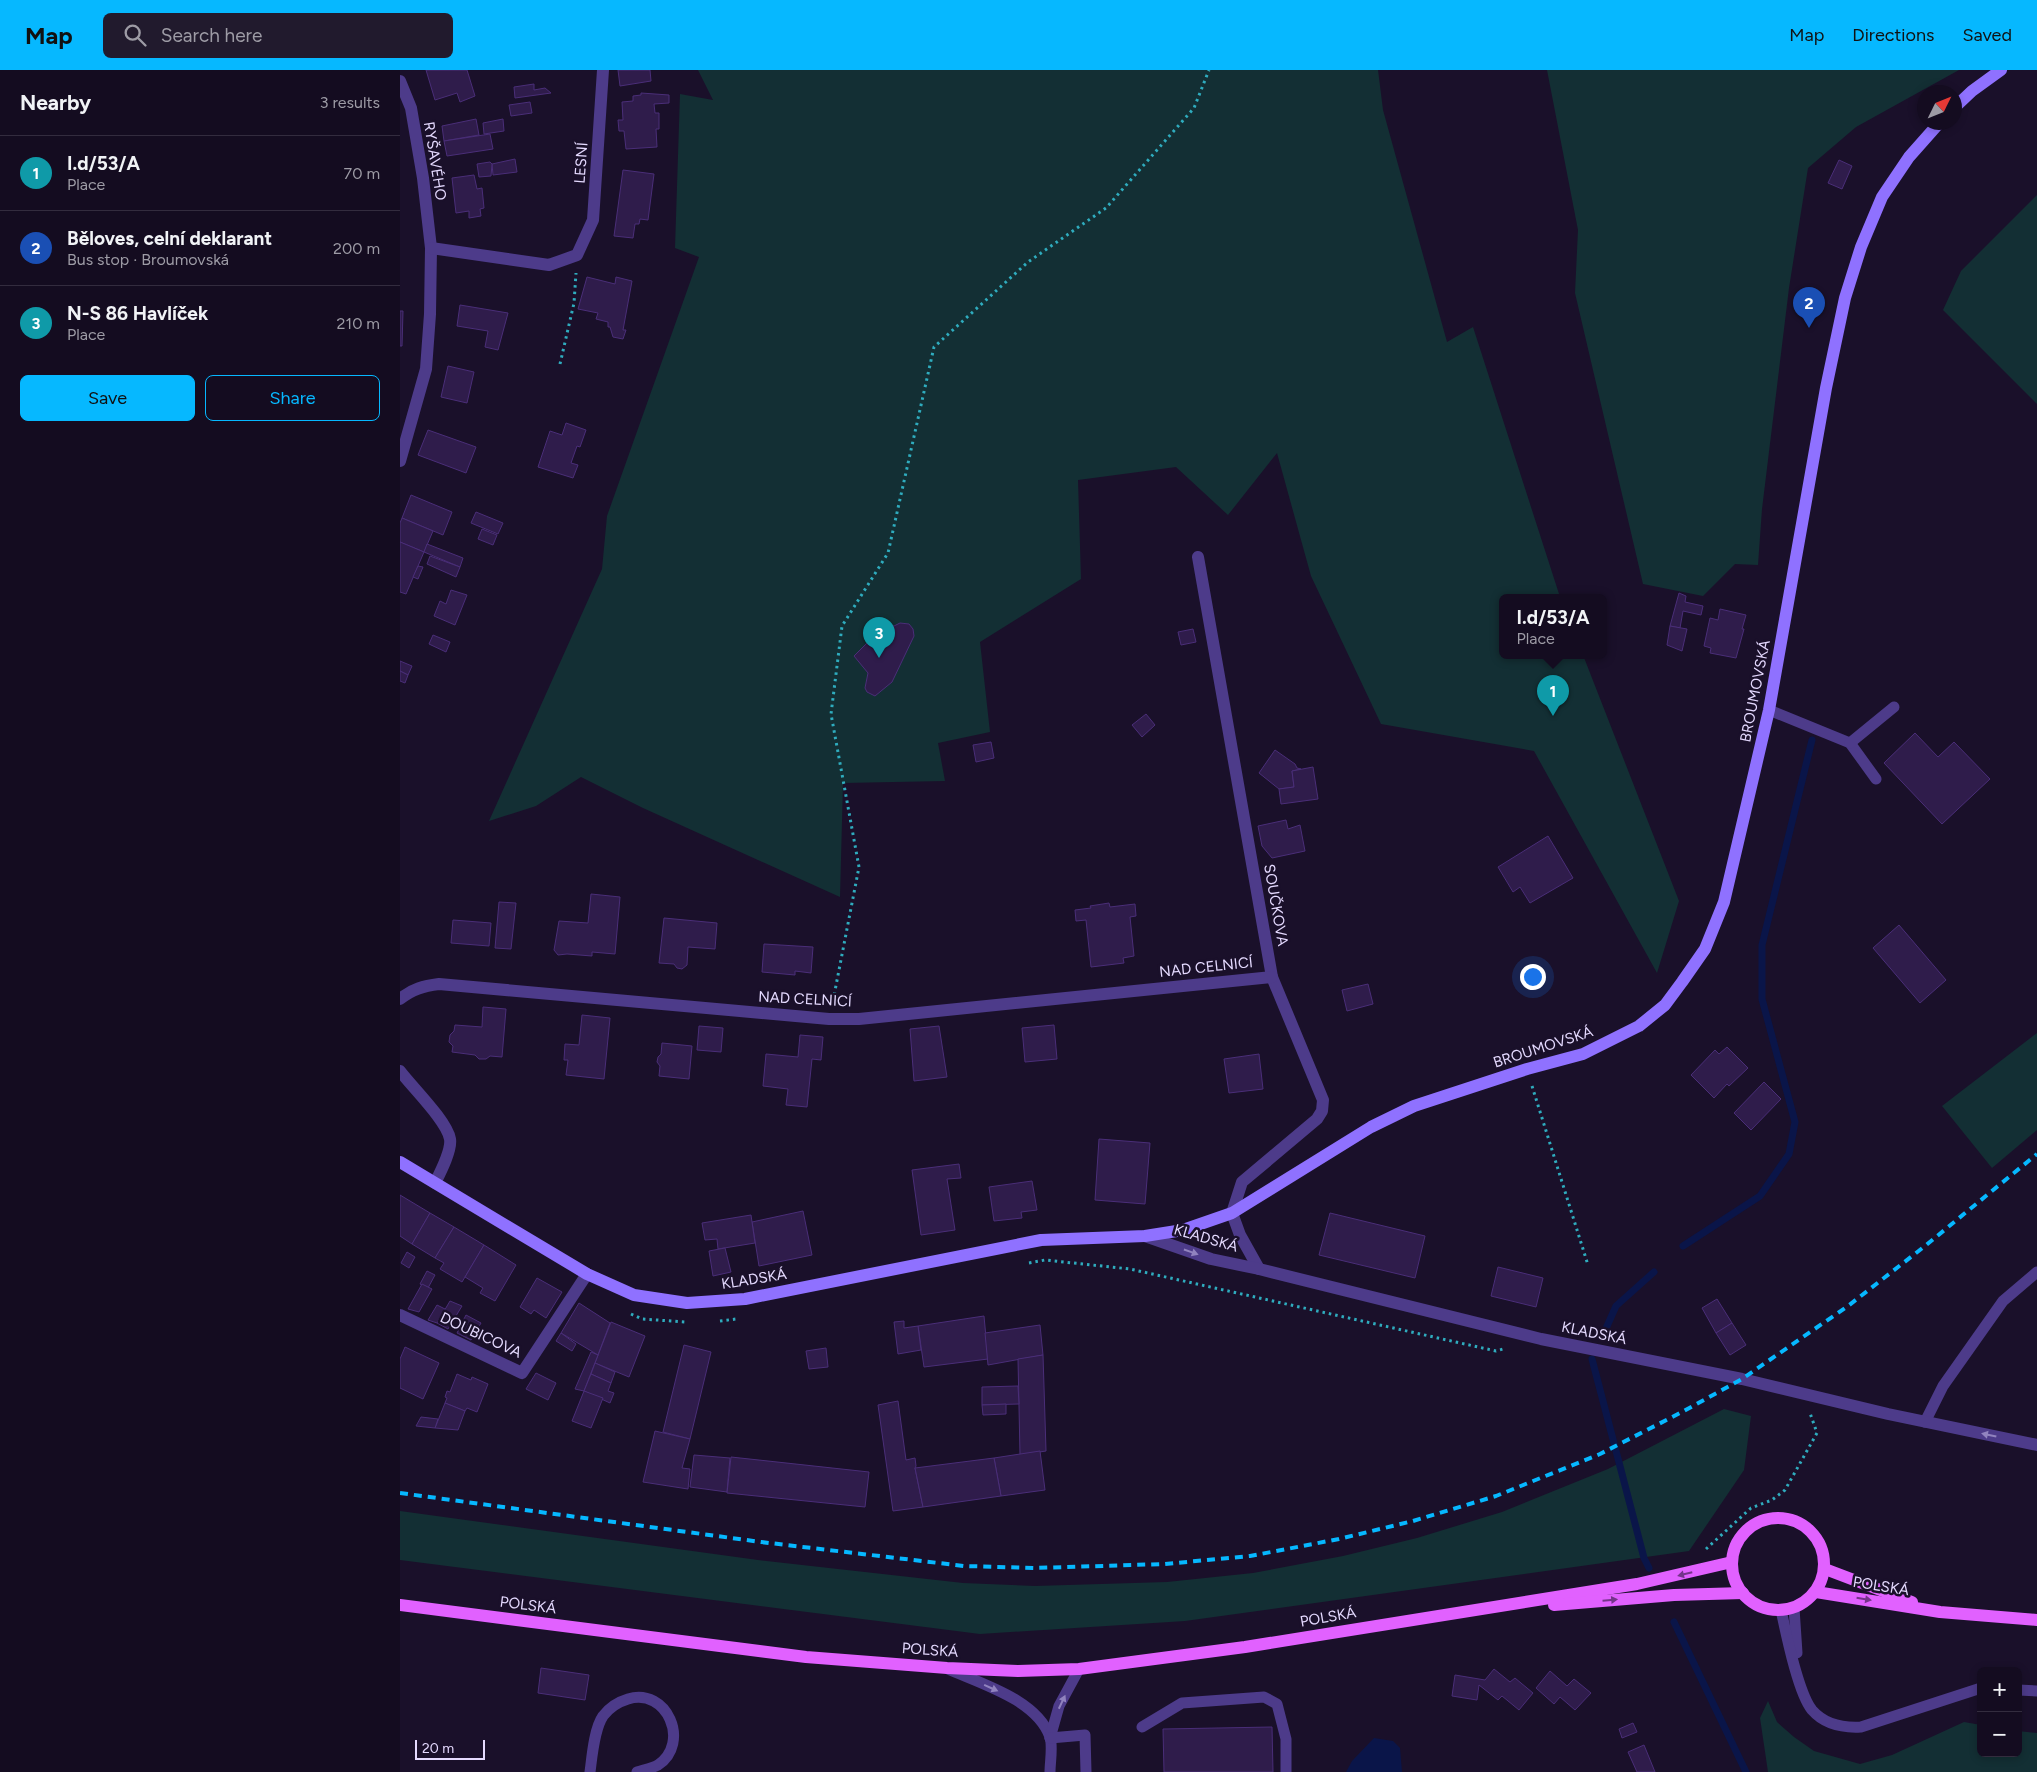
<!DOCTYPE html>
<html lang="en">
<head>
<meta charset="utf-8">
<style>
  :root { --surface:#140c20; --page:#211a2d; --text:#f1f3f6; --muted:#9d9ba5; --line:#332c3e; --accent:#06b8ff }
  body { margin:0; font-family:Figtree,sans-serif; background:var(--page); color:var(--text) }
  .controls { position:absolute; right:15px; bottom:15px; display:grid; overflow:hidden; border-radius:8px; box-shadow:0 2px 8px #0003 }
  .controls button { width:45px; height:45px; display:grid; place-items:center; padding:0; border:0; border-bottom:1px solid var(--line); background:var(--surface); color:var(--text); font:25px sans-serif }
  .compass { position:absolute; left:1517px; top:15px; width:45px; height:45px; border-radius:50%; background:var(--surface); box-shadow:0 2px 8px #0003; rotate:47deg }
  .scale { position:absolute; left:15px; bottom:12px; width:70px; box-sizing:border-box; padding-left:5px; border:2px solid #e5daff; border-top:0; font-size:14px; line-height:18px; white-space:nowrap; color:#e5daff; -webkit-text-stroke:4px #1a102a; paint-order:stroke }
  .you { position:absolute; left:1132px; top:906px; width:18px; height:18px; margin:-12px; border:4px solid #fff; border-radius:50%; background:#1a73e8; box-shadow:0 0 0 8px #1a73e833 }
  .badge { display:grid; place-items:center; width:32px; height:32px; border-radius:50%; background:var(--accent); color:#fff; font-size:16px; font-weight:700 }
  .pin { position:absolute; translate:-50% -41px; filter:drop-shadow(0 1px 2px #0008) }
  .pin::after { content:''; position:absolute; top:26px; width:18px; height:15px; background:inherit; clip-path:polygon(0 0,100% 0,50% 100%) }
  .popup { position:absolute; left:1099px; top:524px; width:108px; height:65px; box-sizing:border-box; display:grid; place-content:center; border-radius:8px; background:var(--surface); filter:drop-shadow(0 1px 4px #0005); font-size:16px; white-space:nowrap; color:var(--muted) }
  .popup b { font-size:19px; color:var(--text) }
  .popup::after { content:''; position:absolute; left:50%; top:100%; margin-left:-10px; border:10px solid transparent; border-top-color:var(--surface) }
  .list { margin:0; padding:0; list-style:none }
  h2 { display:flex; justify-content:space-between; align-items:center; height:65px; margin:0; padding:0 20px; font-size:21px }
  h2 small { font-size:16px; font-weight:400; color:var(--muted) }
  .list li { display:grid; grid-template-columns:32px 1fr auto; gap:15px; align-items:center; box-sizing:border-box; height:75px; padding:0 20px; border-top:1px solid var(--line) }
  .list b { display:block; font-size:19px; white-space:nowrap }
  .list p { margin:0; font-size:16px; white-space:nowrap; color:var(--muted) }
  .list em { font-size:16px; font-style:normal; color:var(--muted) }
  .actions { display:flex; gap:10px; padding:15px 20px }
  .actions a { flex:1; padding:11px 0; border:1px solid var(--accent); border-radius:8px; text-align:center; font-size:18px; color:var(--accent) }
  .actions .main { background:var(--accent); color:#111 }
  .icon { flex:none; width:28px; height:28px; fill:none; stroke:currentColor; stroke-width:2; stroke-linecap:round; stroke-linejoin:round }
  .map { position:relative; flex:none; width:1637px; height:1702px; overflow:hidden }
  header { display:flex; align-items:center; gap:30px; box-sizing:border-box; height:70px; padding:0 25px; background:var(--accent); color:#111 }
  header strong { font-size:24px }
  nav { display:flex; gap:28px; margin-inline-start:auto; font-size:18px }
  .search { width:350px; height:45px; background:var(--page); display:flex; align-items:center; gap:12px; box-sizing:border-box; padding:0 18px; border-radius:8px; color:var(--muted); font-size:19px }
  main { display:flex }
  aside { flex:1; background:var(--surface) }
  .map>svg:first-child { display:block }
</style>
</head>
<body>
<header>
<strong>Map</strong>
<div class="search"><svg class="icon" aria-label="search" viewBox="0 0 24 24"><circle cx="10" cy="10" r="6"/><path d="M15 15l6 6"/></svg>Search here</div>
<nav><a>Map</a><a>Directions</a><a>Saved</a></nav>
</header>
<main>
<aside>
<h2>Nearby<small>3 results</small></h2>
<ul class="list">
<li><span class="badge" style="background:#0f9aa8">1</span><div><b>I.d/53/A</b><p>Place</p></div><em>70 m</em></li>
<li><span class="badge" style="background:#1a4fb4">2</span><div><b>Běloves, celní deklarant</b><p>Bus stop · Broumovská</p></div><em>200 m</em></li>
<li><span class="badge" style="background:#0f9aa8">3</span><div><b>N-S 86 Havlíček</b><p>Place</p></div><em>210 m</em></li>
</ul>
<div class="actions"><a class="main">Save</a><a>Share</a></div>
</aside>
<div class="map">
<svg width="1637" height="1702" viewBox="0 0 1637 1702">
  <rect width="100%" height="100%" fill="#1a102a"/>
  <g fill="#132f34">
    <polygon points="298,0 978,0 983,40 1047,272 1073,257 1160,527 1103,527 1103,585 1183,585 1279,831 1257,903 1134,681 981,654 911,506 877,383 828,445 776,397 678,410 681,509 580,572 590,662 538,673 545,711 443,713 440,827 243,738 181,707 136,736 89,751 202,499 207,446 299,187 275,178 280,24 313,30"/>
    <polygon points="1147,0 1559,0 1456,57 1408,98 1389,218 1362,439 1358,495 1335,494 1303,526 1243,514 1175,223 1178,160"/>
    <polygon points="1637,125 1637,334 1543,240 1561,201"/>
    <polygon points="1637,963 1637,1060 1592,1098 1542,1036"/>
    <polygon points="1324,1339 1351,1346 1344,1400 1289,1481 785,1551 580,1564 0,1490 0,1441 358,1490 563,1513 635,1516 767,1512 853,1503 943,1486 1017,1468 1102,1442 1208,1399"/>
    <polygon points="1368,1631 1377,1652 1394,1667 1414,1681 1460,1694 1492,1685 1564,1652 1581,1655 1581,1683 1618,1683 1618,1661 1637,1663 1637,1702 1368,1702 1360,1648"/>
  </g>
  <polygon fill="#0a1549" points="974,1668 993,1671 1000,1678 1002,1702 946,1702 952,1691"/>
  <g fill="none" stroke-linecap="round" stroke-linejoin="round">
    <g stroke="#0a1549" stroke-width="7">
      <polyline points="1283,1176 1360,1126 1389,1084 1395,1052 1362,929 1362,875 1412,670"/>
      <polyline points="1204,1263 1216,1236 1254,1202"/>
      <polyline points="1192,1289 1244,1488 1249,1498"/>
      <polyline points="1274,1552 1346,1702"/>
    </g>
  </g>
  <g fill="#2f1c4b" stroke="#4a2e78">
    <polygon points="26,0 67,0 75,26 60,32 57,23 35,30"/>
    <polygon points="218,0 250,0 251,11 220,16"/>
    <polygon points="134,14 134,20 145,18 151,23 115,28 114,17"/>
    <polygon points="241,23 269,25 269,33 254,34 255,43 259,43 259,59 256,59 257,77 226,79 224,61 219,61 218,50 223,50 222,32 233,31 233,26 241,25"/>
    <polygon points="130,32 132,43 111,46 109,35"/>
    <polygon points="76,49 79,65 44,71 42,56"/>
    <polygon points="103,49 104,61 84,64 83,53"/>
    <polygon points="90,64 93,79 47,86 44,71"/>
    <polygon points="115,89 117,102 93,105 92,94"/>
    <polygon points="1439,90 1452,96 1442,119 1428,113"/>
    <polygon points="90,92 92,94 91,106 79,107 77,94"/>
    <polygon points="223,100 254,104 248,150 240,149 239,154 235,154 233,168 214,166"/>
    <polygon points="74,105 77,119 82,118 84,138 80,139 81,146 69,148 69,141 56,143 52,108"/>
    <polygon points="187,207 215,214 216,207 232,211 223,260 226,260 223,269 213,267 210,257 208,257 208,252 196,249 198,243 178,239"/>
    <polygon points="60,235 108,243 98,280 85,277 88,261 57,256"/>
    <polygon points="0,241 3,241 2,276 0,276"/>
    <polygon points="48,296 74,302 67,333 41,327"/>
    <polygon points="166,353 186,360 180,377 177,376 171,393 178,395 173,408 138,397 150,361 162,365"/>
    <polygon points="28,360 76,377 66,403 18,385"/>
    <polygon points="11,425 52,442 43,465 2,448"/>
    <polygon points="76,442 103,453 98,464 71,453"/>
    <polygon points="2,448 33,461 24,482 0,472 0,453"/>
    <polygon points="82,459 97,465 93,475 78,469"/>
    <polygon points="0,472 24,482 6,524 0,522"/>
    <polygon points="27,474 63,488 60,497 24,482"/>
    <polygon points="30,486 60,497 56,507 27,494"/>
    <polygon points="18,496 23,497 18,509 13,507"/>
    <polygon points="51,520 67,525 55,555 34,546 40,531 46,534"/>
    <polygon points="1279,523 1286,526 1285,532 1303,536 1301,545 1283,541 1280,558 1270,556"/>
    <polygon points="1320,539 1346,545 1342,559 1344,559 1336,588 1310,583 1311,578 1304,576 1310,548 1318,550"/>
    <polygon points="484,552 494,556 500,553 509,554 513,559 514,566 492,612 475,626 467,622 465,618 468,603 454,586 475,565 481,553"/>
    <polygon points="1270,556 1287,559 1282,581 1267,575"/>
    <polygon points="793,559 796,572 781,575 778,562"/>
    <polygon points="33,565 50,572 46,582 29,574"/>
    <polygon points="0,591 12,596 8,605 0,601"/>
    <polygon points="0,601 8,605 5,613 0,611"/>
    <polygon points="746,644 755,655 742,667 732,655"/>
    <polygon points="1515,663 1538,687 1554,672 1590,709 1542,754 1484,693"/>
    <polygon points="591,672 594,688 576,692 573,675"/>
    <polygon points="875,680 895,694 897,698 901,699 892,701 894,717 879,719 859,703"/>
    <polygon points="913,697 918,729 881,734 879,719 894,717 892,701"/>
    <polygon points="886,750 888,759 900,755 905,781 872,788 862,776 858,756"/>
    <polygon points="1148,766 1173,808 1130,833 1120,817 1113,822 1098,797"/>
    <polygon points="191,824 220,827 215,884 192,882 192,886 167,884 158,885 154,880 159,851 188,853"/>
    <polygon points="99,832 116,833 111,879 95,878"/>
    <polygon points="709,833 710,837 735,834 736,846 730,847 734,886 723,888 724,893 691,897 686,850 676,851 675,840 691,838 690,836"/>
    <polygon points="264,848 317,853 315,879 288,877 287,895 282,899 277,898 274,894 259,893"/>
    <polygon points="53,850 91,853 89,876 51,873"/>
    <polygon points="1499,855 1546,910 1520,933 1473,878"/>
    <polygon points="364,874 413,877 411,903 395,901 395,905 362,902"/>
    <polygon points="968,914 973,934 947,941 942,920"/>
    <polygon points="83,937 106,939 102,987 90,986 86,989 79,989 75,985 52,982 53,976 49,972 50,965 54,961 55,955 82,957"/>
    <polygon points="182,945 210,948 204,1009 166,1005 168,990 164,990 165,974 179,975"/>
    <polygon points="654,955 657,989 625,992 622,958"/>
    <polygon points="299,956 323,958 321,982 297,980"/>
    <polygon points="539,956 547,1007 514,1011 510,959"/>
    <polygon points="400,965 423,967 421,990 412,989 407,1037 386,1035 388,1019 363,1016 366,984 398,987"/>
    <polygon points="262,973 292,976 289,1009 259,1006 260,996 257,992 258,987 261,984"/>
    <polygon points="1327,977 1348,998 1329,1016 1327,1014 1314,1028 1291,1005 1315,980 1319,984"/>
    <polygon points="859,984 863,1019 829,1023 824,989"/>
    <polygon points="1364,1012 1381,1029 1351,1060 1334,1043"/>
    <polygon points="699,1069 750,1073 745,1134 695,1130"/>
    <polygon points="559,1094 561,1108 547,1109 555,1160 521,1165 512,1100"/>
    <polygon points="632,1111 637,1140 621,1142 622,1148 594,1151 589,1117"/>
    <polygon points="0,1125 30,1143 12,1174 0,1166"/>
    <polygon points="403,1141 412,1185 359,1196 352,1152"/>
    <polygon points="30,1143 54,1157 35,1188 12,1174"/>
    <polygon points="930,1143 1025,1166 1015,1208 919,1185"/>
    <polygon points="351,1145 355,1173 318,1179 317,1169 305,1170 302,1153"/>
    <polygon points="54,1157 84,1175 62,1212 40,1199 44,1193 35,1188"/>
    <polygon points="84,1175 116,1195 95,1231 80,1223 83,1218 65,1207"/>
    <polygon points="325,1178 331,1202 313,1206 309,1181"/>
    <polygon points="7,1182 15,1187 9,1198 1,1193"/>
    <polygon points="1098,1197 1143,1208 1136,1237 1091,1226"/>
    <polygon points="27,1201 35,1205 28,1218 20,1214"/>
    <polygon points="137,1208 162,1222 146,1248 134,1240 131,1244 120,1237"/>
    <polygon points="22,1214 32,1219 19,1242 8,1239"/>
    <polygon points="1317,1229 1332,1253 1316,1263 1302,1238"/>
    <polygon points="50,1231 62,1236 48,1259 37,1253"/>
    <polygon points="179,1233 210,1253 198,1285 161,1263"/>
    <polygon points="37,1235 45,1239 37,1253 28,1250"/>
    <polygon points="66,1245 81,1253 71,1270 57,1263"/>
    <polygon points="584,1246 588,1289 524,1297 518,1256"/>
    <polygon points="504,1251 504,1258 518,1256 521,1280 498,1284 494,1252"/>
    <polygon points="211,1252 245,1266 229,1307 195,1293"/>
    <polygon points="1332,1253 1346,1275 1330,1285 1316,1263"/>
    <polygon points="640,1255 643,1285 588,1295 585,1263"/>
    <polygon points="161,1263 176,1274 172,1281 156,1271"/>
    <polygon points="284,1275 311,1282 290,1369 263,1362"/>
    <polygon points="5,1277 39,1293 23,1329 0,1318 0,1289"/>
    <polygon points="426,1278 428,1297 409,1299 406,1281"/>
    <polygon points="191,1282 198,1285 184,1321 175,1319"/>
    <polygon points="643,1285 646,1381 620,1385 618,1289"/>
    <polygon points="195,1293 215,1302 211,1313 191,1304"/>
    <polygon points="136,1303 156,1313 148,1330 126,1319"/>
    <polygon points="57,1304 71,1310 72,1307 88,1314 77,1342 67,1338 65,1341 45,1333 47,1328 45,1327 47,1321 50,1322"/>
    <polygon points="191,1304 211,1313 208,1321 214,1323 210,1333 184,1321"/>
    <polygon points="618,1316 619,1334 582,1335 582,1317"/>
    <polygon points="184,1321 203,1328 191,1358 172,1351"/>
    <polygon points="498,1331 506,1390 515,1388 516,1396 515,1398 523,1437 493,1441 478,1335"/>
    <polygon points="45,1333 65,1341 58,1360 35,1358"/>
    <polygon points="606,1334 606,1344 583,1345 582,1335"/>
    <polygon points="21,1347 38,1349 35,1358 16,1356"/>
    <polygon points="255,1361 290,1369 282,1398 290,1399 288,1419 243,1412"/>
    <polygon points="640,1381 645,1420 601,1426 594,1388"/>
    <polygon points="294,1385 330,1388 327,1422 290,1417"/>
    <polygon points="331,1387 469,1402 465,1437 327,1423"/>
    <polygon points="594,1388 601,1426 523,1437 515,1398"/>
    <polygon points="141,1598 189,1605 185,1630 138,1623"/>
    <polygon points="1094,1599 1110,1612 1115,1608 1133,1623 1119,1640 1102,1626 1098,1630 1079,1615 1077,1630 1052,1626 1055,1605 1085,1610"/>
    <polygon points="1150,1601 1167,1616 1174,1609 1191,1623 1175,1640 1160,1627 1154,1634 1136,1618"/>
    <polygon points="1233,1653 1237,1662 1222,1668 1219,1659"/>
    <polygon points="872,1657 873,1702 764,1702 763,1659"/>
    <polygon points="1244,1675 1255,1702 1237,1702 1228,1682"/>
  </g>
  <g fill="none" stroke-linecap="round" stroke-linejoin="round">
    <g stroke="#2facbe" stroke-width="3" stroke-dasharray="2.5 4" stroke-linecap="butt">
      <polyline points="160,294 174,233 176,203"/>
      <polyline points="433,931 459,797 431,644 442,556 488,483 534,277 628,192 706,138 794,38 809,0"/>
      <polyline points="1132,1016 1188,1195"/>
      <polyline points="629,1193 645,1190 730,1199 1096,1281 1103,1279"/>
      <polyline points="231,1244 242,1249 286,1252"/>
      <polyline points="320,1251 336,1249"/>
      <polyline points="1306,1479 1351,1438 1372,1430 1385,1420 1417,1363 1410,1343"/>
    </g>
    <g stroke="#4d3b8a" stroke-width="11">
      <polyline points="1369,640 1450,673 1476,709"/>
      <polyline points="1450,673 1494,637"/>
      <polyline points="1525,1352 1543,1316 1603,1231 1637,1202"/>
      <polyline points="1394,1538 1397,1583"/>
      <path d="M1381,1540C1386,1563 1398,1623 1412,1640C1425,1655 1443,1658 1461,1657L1581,1618"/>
      <path d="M548,1599C582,1614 637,1630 650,1667C653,1677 650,1692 650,1702"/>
      <polyline points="1618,1620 1637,1621"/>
      <polyline points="742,1657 782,1633 864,1627 877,1634 886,1669 886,1702"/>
      <polyline points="650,1668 659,1636 679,1599"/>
      <polyline points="650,1668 685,1665 686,1702"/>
      <path d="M190,1702C192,1687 194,1659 203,1646C209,1638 218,1632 228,1629C267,1617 291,1673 258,1695C253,1698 243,1700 237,1702"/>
    </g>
    <g stroke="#4d3b8a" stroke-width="12">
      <polyline points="0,11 11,38 23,108 31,178 30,244 26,299 0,391"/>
      <polyline points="31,178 149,195 177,185 193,150 203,0"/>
      <polyline points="798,487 872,907 923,1030 922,1041 917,1049 842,1112 832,1143 840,1165 859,1199"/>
      <path d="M0,929C12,919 24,916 39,914L429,949H459L872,907"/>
      <path d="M0,1001C12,1017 47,1051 50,1069C52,1080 40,1103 35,1113"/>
      <polyline points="745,1166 811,1189 859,1199 1141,1269 1342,1309 1488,1344 1637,1375"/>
      <polyline points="0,1245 122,1303 187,1204"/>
    </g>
    <g stroke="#8f71ff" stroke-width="12">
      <polyline points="1554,38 1572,21 1601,0"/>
      <polyline points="0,1092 187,1204 234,1225 287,1233 345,1229 641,1170 745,1166 783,1160 832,1143 971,1057 1014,1036 1127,999 1183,984 1239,956 1265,935 1282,912 1305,879 1324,832 1369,640 1426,318 1445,228 1461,177 1482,127 1509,87 1540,52"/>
    </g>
    <g stroke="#e161ff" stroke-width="12">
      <circle cx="1378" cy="1494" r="46"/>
      <polyline points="1425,1499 1512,1532"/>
      <polyline points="1416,1522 1540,1542 1637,1550"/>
      <polyline points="0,1535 406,1587 547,1598 618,1601 679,1599 845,1577 1237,1514 1332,1492"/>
      <polyline points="1154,1535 1274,1525 1343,1523"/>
    </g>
    <polyline stroke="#06b8ff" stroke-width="4" stroke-dasharray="8 6" stroke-linecap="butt" points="0,1423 361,1472 564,1496 635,1498 765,1494 850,1486 939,1469 1013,1451 1096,1426 1200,1384 1282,1342 1342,1309 1448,1236 1525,1176 1637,1084"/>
  </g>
  <defs><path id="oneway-solid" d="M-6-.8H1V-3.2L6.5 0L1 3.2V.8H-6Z" transform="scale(1.25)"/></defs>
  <g fill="#9183bf">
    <use href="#oneway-solid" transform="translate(791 1182) rotate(19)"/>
    <use href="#oneway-solid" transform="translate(1589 1365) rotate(-168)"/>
    <use href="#oneway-solid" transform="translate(591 1618) rotate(24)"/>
    <use href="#oneway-solid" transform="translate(662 1632) rotate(-65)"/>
  </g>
  <g fill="#74348a">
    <use href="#oneway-solid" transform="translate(1285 1504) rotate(166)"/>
    <use href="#oneway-solid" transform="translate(1464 1529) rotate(9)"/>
    <use href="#oneway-solid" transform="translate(1210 1530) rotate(-5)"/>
  </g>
  <g text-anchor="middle" stroke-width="5" stroke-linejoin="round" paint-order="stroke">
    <g font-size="15" fill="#e5daff" stroke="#1a102a">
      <text transform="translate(35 91) rotate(81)" y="5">RYŠAVÉHO</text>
      <text transform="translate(181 93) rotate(-86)" y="5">LESNÍ</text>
      <text transform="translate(1355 621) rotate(-79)" y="5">BROUMOVSKÁ</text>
      <text transform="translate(876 835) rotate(80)" y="5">SOUČKOVA</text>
      <text transform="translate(806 897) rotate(-6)" y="5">NAD CELNICÍ</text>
      <text transform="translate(405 929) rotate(3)" y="5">NAD CELNICÍ</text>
      <text transform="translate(1143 977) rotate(-18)" y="5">BROUMOVSKÁ</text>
      <text transform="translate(806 1168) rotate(16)" y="5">KLADSKÁ</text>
      <text transform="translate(354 1209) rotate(-9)" y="5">KLADSKÁ</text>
      <text transform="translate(1194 1263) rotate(11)" y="5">KLADSKÁ</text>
      <text transform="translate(81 1265) rotate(25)" y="5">DOUBICOVA</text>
      <text transform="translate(1481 1516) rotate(9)" y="5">POLSKÁ</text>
      <text transform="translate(128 1535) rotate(7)" y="5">POLSKÁ</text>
      <text transform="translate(928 1547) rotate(-10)" y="5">POLSKÁ</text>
      <text transform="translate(530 1580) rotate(4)" y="5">POLSKÁ</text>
    </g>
  </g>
</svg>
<div class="controls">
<button>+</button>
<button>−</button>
</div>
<svg class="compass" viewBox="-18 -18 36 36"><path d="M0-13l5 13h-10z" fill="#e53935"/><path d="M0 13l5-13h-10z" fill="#9d9ba5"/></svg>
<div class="scale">20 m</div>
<div class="you"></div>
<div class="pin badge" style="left:1153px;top:646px;background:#0f9aa8">1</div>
<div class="popup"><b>I.d/53/A</b>Place</div>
<div class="pin badge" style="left:1409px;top:258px;background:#1a4fb4">2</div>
<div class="pin badge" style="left:479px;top:588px;background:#0f9aa8">3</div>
</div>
</main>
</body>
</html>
